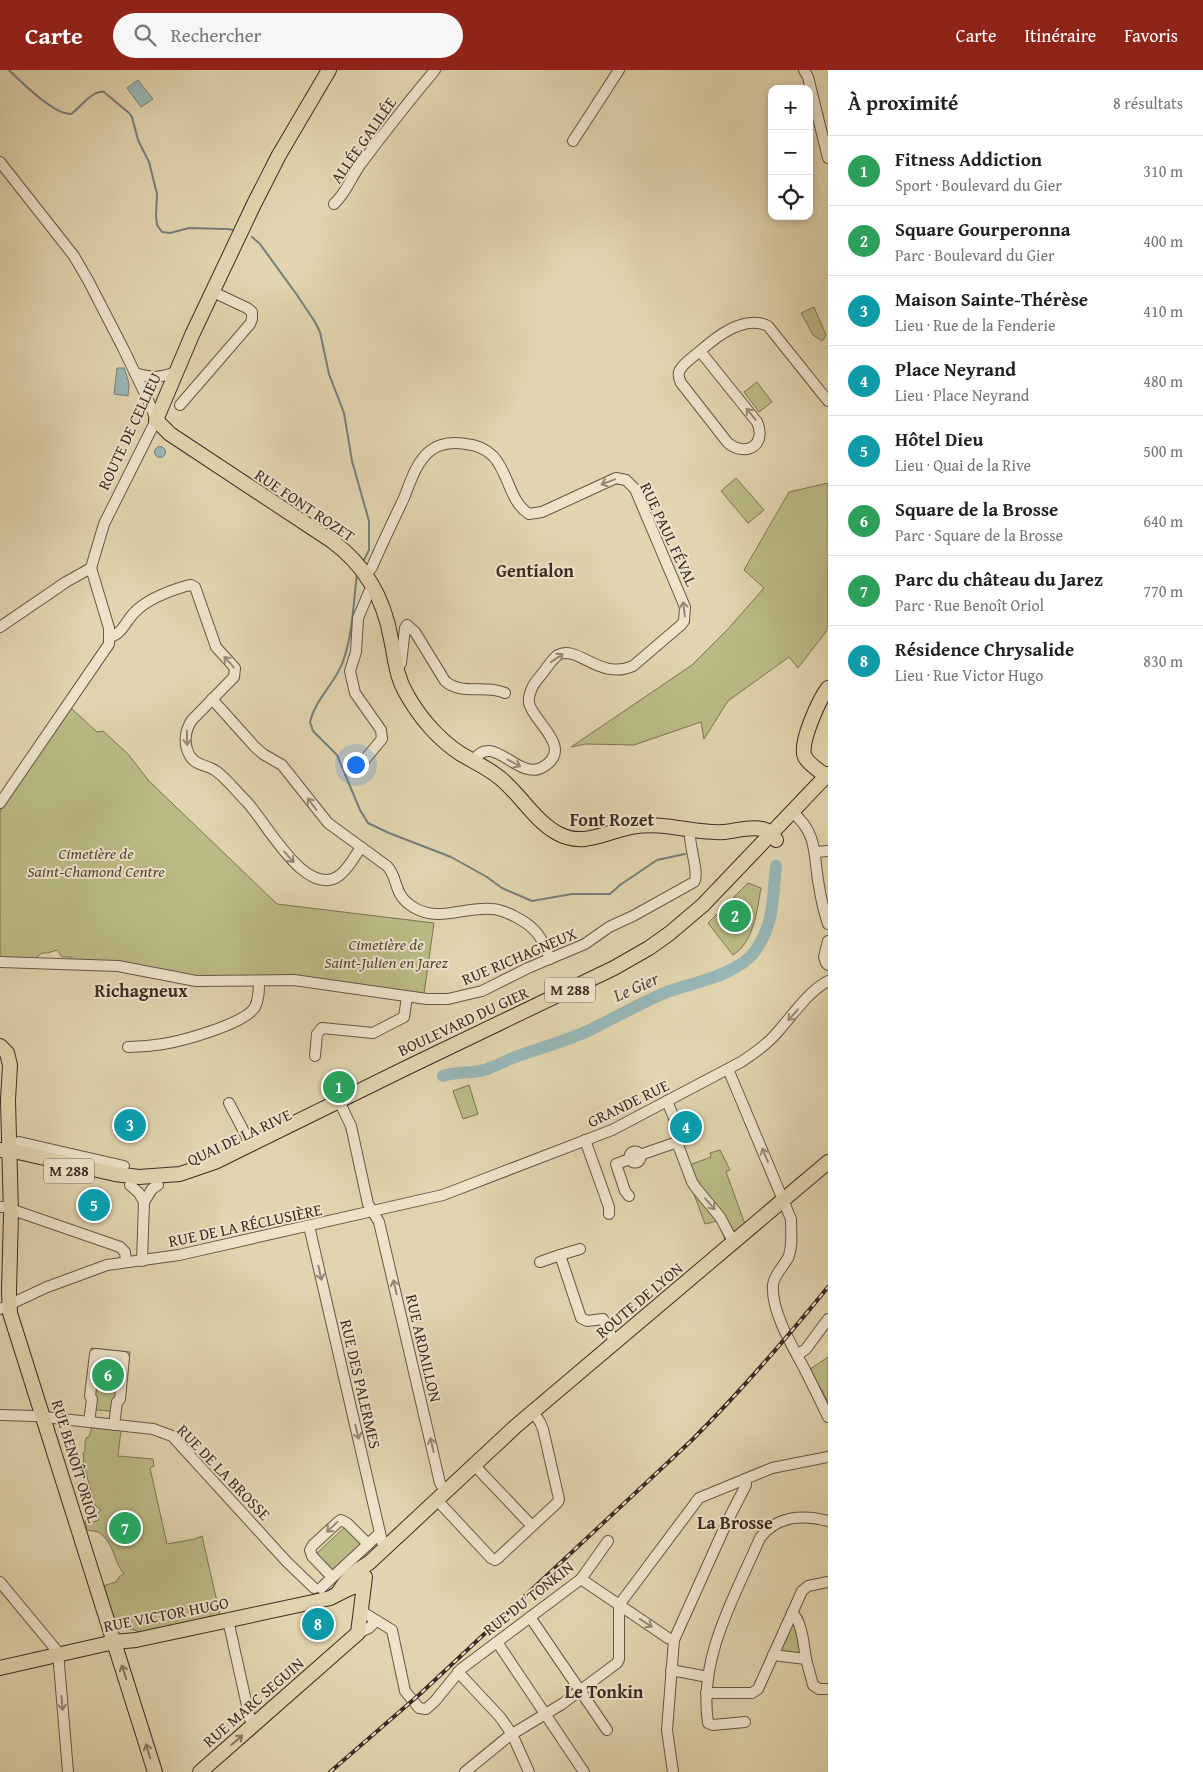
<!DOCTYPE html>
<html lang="fr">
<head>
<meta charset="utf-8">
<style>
  :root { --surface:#fff; --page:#f6f6f6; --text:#222; --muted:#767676; --line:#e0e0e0; --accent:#8f2418 }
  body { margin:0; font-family:"Gentium Book Plus",serif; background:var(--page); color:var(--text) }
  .controls { position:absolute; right:15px; top:15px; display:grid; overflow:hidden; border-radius:10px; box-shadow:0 2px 8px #0003 }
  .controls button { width:45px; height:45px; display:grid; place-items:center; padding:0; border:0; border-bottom:1px solid var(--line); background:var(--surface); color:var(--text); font:25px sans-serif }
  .you { position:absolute; left:355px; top:694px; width:18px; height:18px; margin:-12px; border:4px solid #fff; border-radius:50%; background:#1a73e8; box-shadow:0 0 0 8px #1a73e833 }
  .badge { display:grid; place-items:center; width:32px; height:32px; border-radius:50%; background:var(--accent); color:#fff; font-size:16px; font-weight:700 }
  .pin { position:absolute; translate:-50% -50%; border:2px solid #fff; box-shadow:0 1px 5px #0006 }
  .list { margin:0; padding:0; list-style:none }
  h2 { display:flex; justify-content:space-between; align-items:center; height:65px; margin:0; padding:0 20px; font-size:21px }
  h2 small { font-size:16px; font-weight:400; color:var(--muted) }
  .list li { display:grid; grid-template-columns:32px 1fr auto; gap:15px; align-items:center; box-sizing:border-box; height:70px; padding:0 20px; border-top:1px solid var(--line) }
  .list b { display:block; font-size:19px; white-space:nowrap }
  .list p { margin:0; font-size:16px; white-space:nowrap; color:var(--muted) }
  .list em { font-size:16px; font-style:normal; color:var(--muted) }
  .icon { flex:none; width:28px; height:28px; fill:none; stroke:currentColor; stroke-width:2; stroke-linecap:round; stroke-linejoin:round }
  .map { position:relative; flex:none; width:828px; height:1702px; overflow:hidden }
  header { display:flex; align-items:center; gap:30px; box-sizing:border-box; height:70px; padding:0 25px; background:var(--accent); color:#fff }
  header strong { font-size:24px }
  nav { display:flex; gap:28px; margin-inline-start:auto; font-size:18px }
  .search { width:350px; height:45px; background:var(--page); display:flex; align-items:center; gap:12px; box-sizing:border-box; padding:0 18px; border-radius:28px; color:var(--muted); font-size:19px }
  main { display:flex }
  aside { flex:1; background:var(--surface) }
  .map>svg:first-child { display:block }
</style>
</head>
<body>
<header>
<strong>Carte</strong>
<div class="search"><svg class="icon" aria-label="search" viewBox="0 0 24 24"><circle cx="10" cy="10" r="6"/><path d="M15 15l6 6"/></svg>Rechercher</div>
<nav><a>Carte</a><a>Itinéraire</a><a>Favoris</a></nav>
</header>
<main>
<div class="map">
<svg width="828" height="1702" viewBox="0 0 828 1702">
  <rect width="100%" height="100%" fill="#e1d4ae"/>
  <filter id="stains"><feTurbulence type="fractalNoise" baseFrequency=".004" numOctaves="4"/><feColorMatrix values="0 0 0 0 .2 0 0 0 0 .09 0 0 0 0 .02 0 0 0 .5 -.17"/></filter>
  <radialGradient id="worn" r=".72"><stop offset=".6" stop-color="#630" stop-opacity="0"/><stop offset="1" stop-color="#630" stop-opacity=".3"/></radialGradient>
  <g fill="#babb85" stroke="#7c7454">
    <polygon points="814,237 826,265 822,271 813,265 801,243"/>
    <polygon points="757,312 772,332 759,342 744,322"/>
    <polygon points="736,408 764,440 748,453 721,421"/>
    <polygon points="828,413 828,559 798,598 789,587 728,631 704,669 701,652 634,675 586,674 571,677 692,595 728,559 764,518 744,500 789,422"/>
    <polygon points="71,638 97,662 103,661 128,684 149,711 277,834 434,853 424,924 290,907 213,910 71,892 71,887 62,887 57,880 48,883 42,883 33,890 0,889 0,741"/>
    <path d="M748,813L761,818C757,840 754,872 733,885L708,853Z"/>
    <polygon points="469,1015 478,1044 463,1049 453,1021"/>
    <polygon points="720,1080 730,1100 726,1102 745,1154 725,1170 718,1151 705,1154 684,1097 711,1087 710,1083"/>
    <polygon points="91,1278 130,1282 124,1332 121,1332 120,1342 87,1339 88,1328 85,1328"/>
    <polygon points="828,1287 828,1333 823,1322 809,1300"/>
    <path d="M92,1357L121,1360L118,1386L153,1389L154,1396L150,1398L167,1474L195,1469L202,1466L220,1545L140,1562C133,1559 127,1559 120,1556L116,1558L103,1516L116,1512L120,1506L124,1504C113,1491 116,1476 99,1462L87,1460L85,1451L89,1450L90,1453L99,1450L97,1444L101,1440L95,1435L83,1392L84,1390L83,1383L85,1382V1371H86V1368L89,1367Z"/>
    <polygon points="345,1457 361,1474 332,1501 316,1484"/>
    <polygon points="792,1553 796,1553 801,1583 780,1583 779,1578"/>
  </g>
  <g fill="#98b6b5" stroke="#747f7b">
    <polygon points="138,10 153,29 141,37 127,18"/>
    <polygon points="117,298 124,298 129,313 128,326 114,324"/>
    <circle cx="160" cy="382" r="5.5"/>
  </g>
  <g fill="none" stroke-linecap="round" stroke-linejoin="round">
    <g stroke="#747f7b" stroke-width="2">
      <path d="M9,0C21,12 54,45 71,44C81,37 92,20 104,22L129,43L132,47L138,70L149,92L157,124L156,146L157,155L162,162L170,163L189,158L227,159L234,160"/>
      <polyline points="252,167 260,174 297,225 315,252 320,262 329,304 344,343 352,391 369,451 369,480 362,494"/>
      <path d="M357,505C353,534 353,566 342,594C334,614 315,630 310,652L313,661L337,685L360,740L368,753L389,763L451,787L487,807L502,818L532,831L572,824H610L620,815L657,790L685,784"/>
    </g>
    <path stroke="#98b6b5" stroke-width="12" d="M443,1006C456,1001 470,1004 484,1000C494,997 505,991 515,987C540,978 566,971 590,960C614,948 637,935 662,924C686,914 713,911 736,897C746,892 755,883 760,873C774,851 773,821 776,796"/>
    <g stroke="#675646" stroke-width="12">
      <g id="minor">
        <polyline points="804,0 808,7 828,88"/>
        <polyline points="573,71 619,0"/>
        <polyline points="0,92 74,186 89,212 123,278 148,330 156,350 104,454 91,498 109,558 109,574 0,733"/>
        <path d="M334,134C346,123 351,108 360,95C384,63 409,31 435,0"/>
        <path d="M700,281L757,352C767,374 747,388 728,373L681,313C679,309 678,306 679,302C682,294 693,287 699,282C716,267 744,244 768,256L828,331"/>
        <path d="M135,303C150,308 161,308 175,302"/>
        <polyline points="180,335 250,254 252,249 252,242 247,238 213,222"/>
        <path d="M366,505L372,497C382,474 393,451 404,428C410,413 416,392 430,381C440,373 453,372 466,374C476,375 486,379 493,386C509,403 509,431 529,444L542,442L616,408L626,410L635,419L685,537L684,551L681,555L633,596C600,611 577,574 558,585C552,589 549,595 545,600C541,606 535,611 532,618C530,623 528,627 529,633C533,652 575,678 543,697C518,712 493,660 473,691"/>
        <polyline points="0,557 66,512 91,498"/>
        <path d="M110,567C123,564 127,548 137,540C150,528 169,521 186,516L191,515L195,517L216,577L235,598L234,607L192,650C185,660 183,674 190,686C196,696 208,695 216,701C227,709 236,721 246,731C265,750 306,831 340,805C349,798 355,786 361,777"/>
        <path d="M396,597L399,596L401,593L405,558L407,555L415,562L445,611C462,626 486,614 505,623"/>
        <path d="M212,629L255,677L263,684L282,695L328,753L387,796C399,808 392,824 413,837C438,853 465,836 492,839C500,839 507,843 514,846C536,857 542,867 550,889"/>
        <polyline points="362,693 382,669 381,660 355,623 350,601 356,582 358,548 369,522 374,517"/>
        <path d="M792,742C819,764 813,786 819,816C821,829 824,842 828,854"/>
        <polyline points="816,782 828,781"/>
        <polyline points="828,871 824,887 826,893 828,895"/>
        <path d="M0,892L118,896L196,911L294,910L427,929H448L482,921L528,898L585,874L609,857L633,846L694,812C700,804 688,774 690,760"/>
        <path d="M128,977C140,977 151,976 163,974C182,971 245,954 255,937C259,929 259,920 259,911"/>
        <polyline points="315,986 317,964 322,958 373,963 404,947 407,927"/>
        <path d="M728,999L791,1149C791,1161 793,1177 788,1188C783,1197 774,1205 773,1215C771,1241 792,1276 804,1298C812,1314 820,1330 828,1347"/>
        <polyline points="339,1031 351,1056 368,1134 379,1152 440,1413 446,1422"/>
        <polyline points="667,1031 680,1063 678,1075 692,1112 696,1118 720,1147 734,1173"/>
        <polyline points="229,1033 251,1075"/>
        <polyline points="585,1070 609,1137 609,1144"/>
        <polyline points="8,1075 19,1072 124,1096"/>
        <circle cx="635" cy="1087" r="5.5"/>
        <polyline points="640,1085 680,1071"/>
        <polyline points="130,1115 139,1123 144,1132"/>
        <polyline points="629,1126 625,1121 616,1094 630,1089"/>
        <polyline points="0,1137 10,1137 16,1141 120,1177 125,1182 126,1192"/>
        <polyline points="309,1156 384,1480"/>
        <polyline points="580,1179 560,1185 581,1248 587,1251 603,1249 615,1273"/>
        <polyline points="142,1191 144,1132 152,1119 158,1115"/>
        <polyline points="540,1192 560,1185"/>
        <path d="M0,1239L47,1217L107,1195L179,1185L443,1125L612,1060L741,992C753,984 764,977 774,966C791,948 806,923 828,911"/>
        <polyline points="797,1285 806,1279 828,1249"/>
        <polyline points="0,1345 35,1346 153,1359 172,1366 287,1492 314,1518"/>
        <polyline points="89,1352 92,1329 90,1326 95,1284 124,1287 120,1329 117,1332 114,1355"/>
        <polyline points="474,1395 532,1456"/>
        <polyline points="437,1430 491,1488 495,1490 498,1488 558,1432 559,1429 543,1359 540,1352 533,1342"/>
        <polyline points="332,1507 312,1486 310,1480 313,1475 338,1452 341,1450 347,1453 368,1474"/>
        <polyline points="581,1509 668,1568 674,1570"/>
        <polyline points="0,1512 58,1582 68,1702"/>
        <polyline points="321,1518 380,1463"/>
        <polyline points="360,1542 366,1544 392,1560 405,1621 419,1638 426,1639 435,1631 461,1599 581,1509 608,1471"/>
        <polyline points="530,1547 607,1660"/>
        <polyline points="228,1550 250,1649 255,1655"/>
        <polyline points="358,1563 369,1558 376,1551"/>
        <polyline points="497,1572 584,1702"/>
        <path d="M773,1585L806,1589C804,1577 802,1550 792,1543"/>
        <polyline points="806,1589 813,1615 819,1619 828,1619"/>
        <polyline points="671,1600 708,1607"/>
        <polyline points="458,1602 500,1647 512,1664 529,1702"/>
        <polyline points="706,1623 752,1623 758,1619 802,1521 808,1516 828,1512"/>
        <path d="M745,1652L713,1655L708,1653C698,1588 735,1526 760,1468C776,1446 803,1444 828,1451"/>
        <polyline points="465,1702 509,1666 562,1634 617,1593 619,1589 619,1535 699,1428 772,1398 828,1387"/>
        <polyline points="673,1702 667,1660 674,1570 727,1452 746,1415 745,1409"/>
      </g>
    </g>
    <g stroke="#3e2c23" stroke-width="16">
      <g id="major">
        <path d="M329,0L279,85L254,134L192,265L156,350L170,364L332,471C365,495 384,529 391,569C395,587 396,606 406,623C419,647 439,670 461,684C474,692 488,698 500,708C520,724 534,750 557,763C585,779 610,759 637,756C666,752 695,764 724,762C736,761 750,756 762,759C768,760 772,765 776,770"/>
        <path d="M828,618C820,628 798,675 805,687C809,695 821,702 828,707"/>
        <polyline points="0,976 7,983 10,995 8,1030 11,1144 9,1221 10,1243 155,1702"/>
        <polyline points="0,1080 18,1082 115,1104 139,1107 180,1104 215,1092 406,998 614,898 649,878 670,863 703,835 828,704"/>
        <path d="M338,1523C345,1511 356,1500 369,1493L516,1356L828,1092"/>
        <polyline points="0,1598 114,1572 136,1570 313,1532 330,1528 350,1518 360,1515 364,1512"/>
        <polyline points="200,1702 358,1563 365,1507"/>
      </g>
    </g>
    <use href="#minor" stroke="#ece3ca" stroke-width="10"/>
    <use href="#major" stroke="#e1d4ae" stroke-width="14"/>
    <g stroke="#3e2c23" stroke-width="4">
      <path id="rail" d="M330,1702L420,1624L692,1370C741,1321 785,1270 828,1217"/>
    </g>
    <use href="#rail" stroke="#ece3ca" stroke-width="2" stroke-dasharray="5.5" stroke-linecap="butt"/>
  </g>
  <defs><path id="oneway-shaft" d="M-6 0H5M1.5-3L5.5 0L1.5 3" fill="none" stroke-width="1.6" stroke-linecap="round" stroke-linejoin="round" transform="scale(1.25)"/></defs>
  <g stroke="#958876">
    <use href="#oneway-shaft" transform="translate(751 344) rotate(-129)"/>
    <use href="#oneway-shaft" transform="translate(608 412) rotate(159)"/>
    <use href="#oneway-shaft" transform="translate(684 539) rotate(-97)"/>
    <use href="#oneway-shaft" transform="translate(557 588) rotate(-33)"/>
    <use href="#oneway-shaft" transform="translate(229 592) rotate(-132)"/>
    <use href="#oneway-shaft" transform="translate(187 668) rotate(89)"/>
    <use href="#oneway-shaft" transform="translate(514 693) rotate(28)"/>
    <use href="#oneway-shaft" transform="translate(312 734) rotate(-127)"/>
    <use href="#oneway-shaft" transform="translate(289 787) rotate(48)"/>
    <use href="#oneway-shaft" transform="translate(793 945) rotate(132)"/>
    <use href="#oneway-shaft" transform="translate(765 1085) rotate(-113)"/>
    <use href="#oneway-shaft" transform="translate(710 1134) rotate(49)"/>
    <use href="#oneway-shaft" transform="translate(320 1203) rotate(77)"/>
    <use href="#oneway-shaft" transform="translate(395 1217) rotate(-103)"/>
    <use href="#oneway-shaft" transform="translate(357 1362) rotate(77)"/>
    <use href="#oneway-shaft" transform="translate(432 1375) rotate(-103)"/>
    <use href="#oneway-shaft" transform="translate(332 1457) rotate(137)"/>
    <use href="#oneway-shaft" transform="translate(646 1553) rotate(34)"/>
    <use href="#oneway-shaft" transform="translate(62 1633) rotate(85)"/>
  </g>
  <g stroke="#877862">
    <use href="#oneway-shaft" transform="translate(124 1602) rotate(-108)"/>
    <use href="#oneway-shaft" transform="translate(237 1670) rotate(-41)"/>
    <use href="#oneway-shaft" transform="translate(148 1681) rotate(-107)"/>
  </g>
  <g text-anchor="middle" stroke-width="4" stroke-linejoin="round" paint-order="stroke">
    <g fill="#ece3ca" stroke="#726355" stroke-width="1">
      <rect x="545" y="907.5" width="50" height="25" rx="4"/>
      <rect x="44" y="1088.5" width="50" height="25" rx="4"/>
    </g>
    <g font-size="15" font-weight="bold" fill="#3e2c23">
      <text x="570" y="925">M 288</text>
      <text x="69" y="1106">M 288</text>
    </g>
    <g font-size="16" fill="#3e2c23" stroke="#ece3ca">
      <text transform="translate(363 70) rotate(-55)" y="6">ALLÉE GALILÉE</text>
      <text transform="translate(129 361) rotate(-65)" y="6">ROUTE DE CELLIEU</text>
      <text transform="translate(305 435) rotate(34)" y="6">RUE FONT ROZET</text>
      <text transform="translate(669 464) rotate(65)" y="6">RUE PAUL FÉVAL</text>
      <text transform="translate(519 886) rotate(-23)" y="6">RUE RICHAGNEUX</text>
      <text transform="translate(463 951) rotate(-25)" y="6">BOULEVARD DU GIER</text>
      <text transform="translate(628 1033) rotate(-26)" y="6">GRANDE RUE</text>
      <text transform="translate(239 1067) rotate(-25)" y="6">QUAI DE LA RIVE</text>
      <text transform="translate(245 1155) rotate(-12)" y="6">RUE DE LA RÉCLUSIÈRE</text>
      <text transform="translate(639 1230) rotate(-40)" y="6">ROUTE DE LYON</text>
      <text transform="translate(424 1278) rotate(77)" y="6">RUE ARDAILLON</text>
      <text transform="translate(361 1314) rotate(77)" y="6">RUE DES PALERMES</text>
      <text transform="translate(76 1391) rotate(73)" y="6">RUE BENOÎT ORIOL</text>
      <text transform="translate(224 1402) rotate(46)" y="6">RUE DE LA BROSSE</text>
      <text transform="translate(528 1528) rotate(-38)" y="6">RUE DU TONKIN</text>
      <text transform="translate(166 1544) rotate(-11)" y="6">RUE VICTOR HUGO</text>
      <text transform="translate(253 1632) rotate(-41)" y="6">RUE MARC SEGUIN</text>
    </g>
    <g font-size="16" font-style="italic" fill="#574937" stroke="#ece3ca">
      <text x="96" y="789">Cimetière de<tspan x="96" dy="18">Saint-Chamond Centre</tspan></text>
      <text x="386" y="880">Cimetière de<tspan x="386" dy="18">Saint-Julien en Jarez</tspan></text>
    </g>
    <g font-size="18" font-weight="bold" fill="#3e2c23" stroke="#ece3ca">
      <text x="535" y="507">Gentialon</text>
      <text x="612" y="756">Font Rozet</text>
      <text x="141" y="927">Richagneux</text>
      <text x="735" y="1459">La Brosse</text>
      <text x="604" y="1628">Le Tonkin</text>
    </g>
    <g font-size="18" font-style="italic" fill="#504840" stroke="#ece3ca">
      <text transform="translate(636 917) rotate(-24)" y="6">Le Gier</text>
    </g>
  </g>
  <rect width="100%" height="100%" filter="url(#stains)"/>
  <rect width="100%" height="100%" fill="url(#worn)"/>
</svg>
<div class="controls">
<button>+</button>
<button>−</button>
<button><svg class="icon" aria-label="locate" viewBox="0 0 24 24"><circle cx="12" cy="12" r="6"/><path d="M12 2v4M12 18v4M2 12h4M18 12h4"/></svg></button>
</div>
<div class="you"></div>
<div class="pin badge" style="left:339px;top:1017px;background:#2e9e5b">1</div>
<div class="pin badge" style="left:735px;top:846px;background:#2e9e5b">2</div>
<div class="pin badge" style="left:130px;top:1055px;background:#0f9aa8">3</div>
<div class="pin badge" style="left:686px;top:1057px;background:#0f9aa8">4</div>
<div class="pin badge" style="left:94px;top:1135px;background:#0f9aa8">5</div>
<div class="pin badge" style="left:108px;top:1305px;background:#2e9e5b">6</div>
<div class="pin badge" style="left:125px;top:1458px;background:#2e9e5b">7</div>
<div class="pin badge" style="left:318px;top:1554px;background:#0f9aa8">8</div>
</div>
<aside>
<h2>À proximité<small>8 résultats</small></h2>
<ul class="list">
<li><span class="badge" style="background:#2e9e5b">1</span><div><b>Fitness Addiction</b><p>Sport · Boulevard du Gier</p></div><em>310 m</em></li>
<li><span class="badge" style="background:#2e9e5b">2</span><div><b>Square Gourperonna</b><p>Parc · Boulevard du Gier</p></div><em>400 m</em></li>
<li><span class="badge" style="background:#0f9aa8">3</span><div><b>Maison Sainte-Thérèse</b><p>Lieu · Rue de la Fenderie</p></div><em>410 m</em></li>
<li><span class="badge" style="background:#0f9aa8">4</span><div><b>Place Neyrand</b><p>Lieu · Place Neyrand</p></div><em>480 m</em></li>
<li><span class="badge" style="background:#0f9aa8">5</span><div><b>Hôtel Dieu</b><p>Lieu · Quai de la Rive</p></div><em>500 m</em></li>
<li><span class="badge" style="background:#2e9e5b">6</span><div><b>Square de la Brosse</b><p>Parc · Square de la Brosse</p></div><em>640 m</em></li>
<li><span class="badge" style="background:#2e9e5b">7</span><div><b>Parc du château du Jarez</b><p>Parc · Rue Benoît Oriol</p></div><em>770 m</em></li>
<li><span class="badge" style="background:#0f9aa8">8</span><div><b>Résidence Chrysalide</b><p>Lieu · Rue Victor Hugo</p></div><em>830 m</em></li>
</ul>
</aside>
</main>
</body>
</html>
